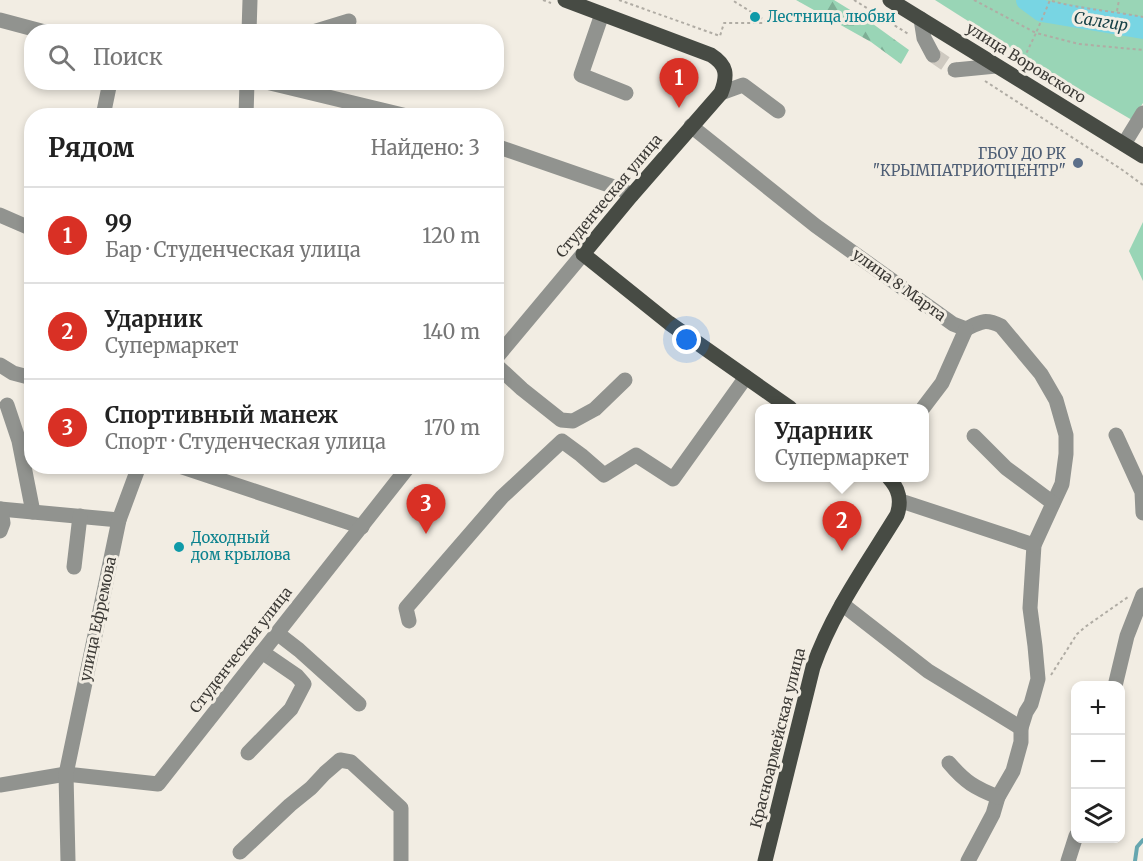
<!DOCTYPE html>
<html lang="ru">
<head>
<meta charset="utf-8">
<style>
  :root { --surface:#fff; --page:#f6f6f6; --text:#222; --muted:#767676; --line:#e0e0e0; --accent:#d93025 }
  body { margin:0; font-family:Merriweather,serif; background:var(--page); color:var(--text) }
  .controls { position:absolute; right:18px; bottom:18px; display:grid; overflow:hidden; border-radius:12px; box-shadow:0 3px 9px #0003 }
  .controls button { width:54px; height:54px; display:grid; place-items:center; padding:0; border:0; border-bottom:2px solid var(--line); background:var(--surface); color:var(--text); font:30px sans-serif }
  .you { position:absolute; left:687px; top:340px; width:21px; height:21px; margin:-15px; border:4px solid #fff; border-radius:50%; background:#1a73e8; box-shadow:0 0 0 9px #1a73e833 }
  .badge { display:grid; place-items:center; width:39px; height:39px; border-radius:50%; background:var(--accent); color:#fff; font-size:20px; font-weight:700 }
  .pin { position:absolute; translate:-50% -50px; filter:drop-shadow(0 2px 3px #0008) }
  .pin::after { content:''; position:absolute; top:32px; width:21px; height:18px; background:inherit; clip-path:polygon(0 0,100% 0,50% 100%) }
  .popup { position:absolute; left:755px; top:404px; width:174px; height:78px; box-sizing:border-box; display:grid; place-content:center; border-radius:12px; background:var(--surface); filter:drop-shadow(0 2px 4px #0005); font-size:20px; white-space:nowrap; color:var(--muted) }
  .popup b { font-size:22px; color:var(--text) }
  .popup::after { content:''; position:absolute; left:50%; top:100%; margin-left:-12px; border:12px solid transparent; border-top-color:var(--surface) }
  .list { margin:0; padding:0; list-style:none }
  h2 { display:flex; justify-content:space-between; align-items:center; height:78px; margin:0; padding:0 24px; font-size:26px }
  h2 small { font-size:20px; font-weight:400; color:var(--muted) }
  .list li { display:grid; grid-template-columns:39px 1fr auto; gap:18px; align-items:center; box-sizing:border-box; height:96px; padding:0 24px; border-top:2px solid var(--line) }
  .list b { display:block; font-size:22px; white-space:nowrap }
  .list p { margin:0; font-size:20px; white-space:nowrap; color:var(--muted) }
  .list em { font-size:20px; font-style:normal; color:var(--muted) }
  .icon { flex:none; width:33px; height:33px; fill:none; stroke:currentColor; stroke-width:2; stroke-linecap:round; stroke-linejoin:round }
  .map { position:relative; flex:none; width:1143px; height:861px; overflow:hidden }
  .search { position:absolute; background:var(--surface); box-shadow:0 3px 9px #0003; left:24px; top:24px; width:480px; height:66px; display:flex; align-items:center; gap:15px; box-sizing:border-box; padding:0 21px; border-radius:24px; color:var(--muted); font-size:22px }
  .panel { position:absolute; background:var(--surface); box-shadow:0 3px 9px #0003; left:24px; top:108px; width:480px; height:366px; border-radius:24px }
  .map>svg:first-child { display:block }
</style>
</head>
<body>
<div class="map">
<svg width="1143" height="861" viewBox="0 0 1143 861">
  <defs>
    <pattern id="forest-firs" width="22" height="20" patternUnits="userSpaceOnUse" patternTransform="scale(1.5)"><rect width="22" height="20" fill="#99d5b6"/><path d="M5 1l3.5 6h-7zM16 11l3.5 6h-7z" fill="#7eae95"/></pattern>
  </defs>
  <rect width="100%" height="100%" fill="#f2ede3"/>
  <g fill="#99d5b6">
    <polygon points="935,0 1143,0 1143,103 1132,120 1031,61"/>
    <polygon points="1143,222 1143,281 1129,251"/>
  </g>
  <polygon fill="url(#forest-firs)" points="796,0 834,0 873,24 909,50 901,64 871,42"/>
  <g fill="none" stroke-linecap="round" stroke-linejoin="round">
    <polyline stroke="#66a6af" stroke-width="4" points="1135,861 1137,847 1143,840"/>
    <polyline stroke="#78d5e3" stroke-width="22" points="1027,0 1042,11 1143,28"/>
    <polyline stroke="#cec9c0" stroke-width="15" stroke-dasharray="15 8" stroke-linecap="butt" points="933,55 955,70"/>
    <g stroke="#b0aca4" stroke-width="2" stroke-dasharray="3 3" stroke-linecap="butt">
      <polyline points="543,0 551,3"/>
      <polyline points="619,0 720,36 724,23 769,23 732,0"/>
      <polyline points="854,0 910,35"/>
      <polyline points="974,0 1036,33 1050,0"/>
      <path d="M1052,1C1081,9 1113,11 1143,17"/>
      <polyline points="1117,11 1119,0"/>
      <polyline points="1024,58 1036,33 1079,44 1143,50"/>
      <polyline points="985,81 1121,169 1143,185"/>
      <polyline points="1051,675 1077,634 1085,627 1128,597"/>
    </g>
    <g stroke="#91938f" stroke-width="15">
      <polyline points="602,14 581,75 626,93"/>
      <polyline points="921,19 924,38 933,55"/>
      <polyline points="0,20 45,32"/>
      <polyline points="249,32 250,0"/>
      <polyline points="313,32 349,21"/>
      <polyline points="955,70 996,66"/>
      <polyline points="266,82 407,116"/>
      <polyline points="721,93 743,85 778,111"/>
      <polyline points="103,116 110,82"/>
      <polyline points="246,116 247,82"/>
      <path d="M691,126L816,226L953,324L966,329C980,322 985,318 1001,326L1041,374L1056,400L1066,435V454L1062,484L1034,545L1030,608L1035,646L1038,679L1031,704L1026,712L1021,728V742L1013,771L998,797L993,814L968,861"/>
      <polyline points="1124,144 1143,113"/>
      <polyline points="496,146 623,190 631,196"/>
      <polyline points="0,215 32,229"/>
      <polyline points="496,358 583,254"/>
      <polyline points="0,365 13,373 32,378"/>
      <polyline points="496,365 522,389 561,420 573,421 595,409 625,380"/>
      <polyline points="7,405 19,441 33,512"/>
      <polyline points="923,408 942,383 966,329"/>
      <polyline points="1116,435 1142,492 1143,513"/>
      <polyline points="974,436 1006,468 1053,503"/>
      <polyline points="179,466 362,527"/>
      <polyline points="901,501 1034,545"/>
      <polyline points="0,509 119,520"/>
      <polyline points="0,531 3,523 1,509"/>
      <polyline points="74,567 80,516"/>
      <polyline points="842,604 928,671 1021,728"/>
      <polyline points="409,621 406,608 502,497 562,441 581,455 604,475 636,455 673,479 746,377"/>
      <polyline points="277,633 299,650 359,704"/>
      <polyline points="1115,686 1127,636 1143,595"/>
      <polyline points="248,753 291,709 304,684 297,676 262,652"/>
      <path d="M949,763C965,782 975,788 998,797"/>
      <polyline points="0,785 66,774 158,784 409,466"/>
      <polyline points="240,852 290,805 311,788 325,773 340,760 351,762 401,808 401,861"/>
      <polyline points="68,861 66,774 119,520 139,466"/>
      <polyline points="1068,861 1076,836"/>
    </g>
    <g stroke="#474b44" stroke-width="15">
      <path d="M565,0L711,55C727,65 728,75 721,93L631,196L583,254L669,323L790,408"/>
      <polyline points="890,0 1143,156"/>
      <path d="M765,861L813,667C832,612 867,564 897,515C902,500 899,489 889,478"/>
    </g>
  </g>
  <g fill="#0f9aa8" stroke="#f2ede3" stroke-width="2">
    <circle cx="755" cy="17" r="6"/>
    <circle cx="179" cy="547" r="6"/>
  </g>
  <circle fill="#5c6f8a" stroke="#f2ede3" stroke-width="2" cx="1078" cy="163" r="6"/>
  <g text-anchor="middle" stroke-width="6" stroke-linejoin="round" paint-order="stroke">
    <g font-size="15" fill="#0d838f" stroke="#f2ede3" text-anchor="start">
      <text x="767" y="22">Лестница любви</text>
      <text x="191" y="543">Доходный<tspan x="191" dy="17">дом крылова</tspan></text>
    </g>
    <g font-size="15" fill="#3c3a36" stroke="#f2ede3">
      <text transform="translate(1026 63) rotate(32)" y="5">улица Воровского</text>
      <text transform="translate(609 196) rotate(-50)" y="5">Студенческая улица</text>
      <text transform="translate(899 285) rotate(36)" y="5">улица 8 Марта</text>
      <text transform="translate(98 619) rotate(-78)" y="5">улица Ефремова</text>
      <text transform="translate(241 650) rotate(-52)" y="5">Студенческая улица</text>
      <text transform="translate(778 738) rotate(-76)" y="5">Красноармейская улица</text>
    </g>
    <g font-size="15" fill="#4e5e75" stroke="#f2ede3" text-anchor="end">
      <text x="1066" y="159">ГБОУ ДО РК<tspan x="1066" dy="17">"КРЫМПАТРИОТЦЕНТР"</tspan></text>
    </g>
    <g font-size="16" font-style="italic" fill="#164147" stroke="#f2ede3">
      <text transform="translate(1101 21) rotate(9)" y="6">Салгир</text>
    </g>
  </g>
</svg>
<div class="controls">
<button>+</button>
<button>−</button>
<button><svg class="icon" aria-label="layers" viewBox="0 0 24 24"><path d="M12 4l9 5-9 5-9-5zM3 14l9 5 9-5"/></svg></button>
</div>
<div class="you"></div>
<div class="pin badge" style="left:679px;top:108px">1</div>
<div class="pin badge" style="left:842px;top:551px">2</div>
<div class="popup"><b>Ударник</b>Супермаркет</div>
<div class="pin badge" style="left:426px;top:534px">3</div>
<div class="search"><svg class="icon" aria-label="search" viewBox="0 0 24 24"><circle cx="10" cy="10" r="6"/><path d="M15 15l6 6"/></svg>Поиск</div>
<section class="panel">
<h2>Рядом<small>Найдено: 3</small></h2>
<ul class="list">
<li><span class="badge">1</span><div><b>99</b><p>Бар · Студенческая улица</p></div><em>120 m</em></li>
<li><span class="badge">2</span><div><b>Ударник</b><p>Супермаркет</p></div><em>140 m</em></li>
<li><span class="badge">3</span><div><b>Спортивный манеж</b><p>Спорт · Студенческая улица</p></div><em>170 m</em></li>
</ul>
</section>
</div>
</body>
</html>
